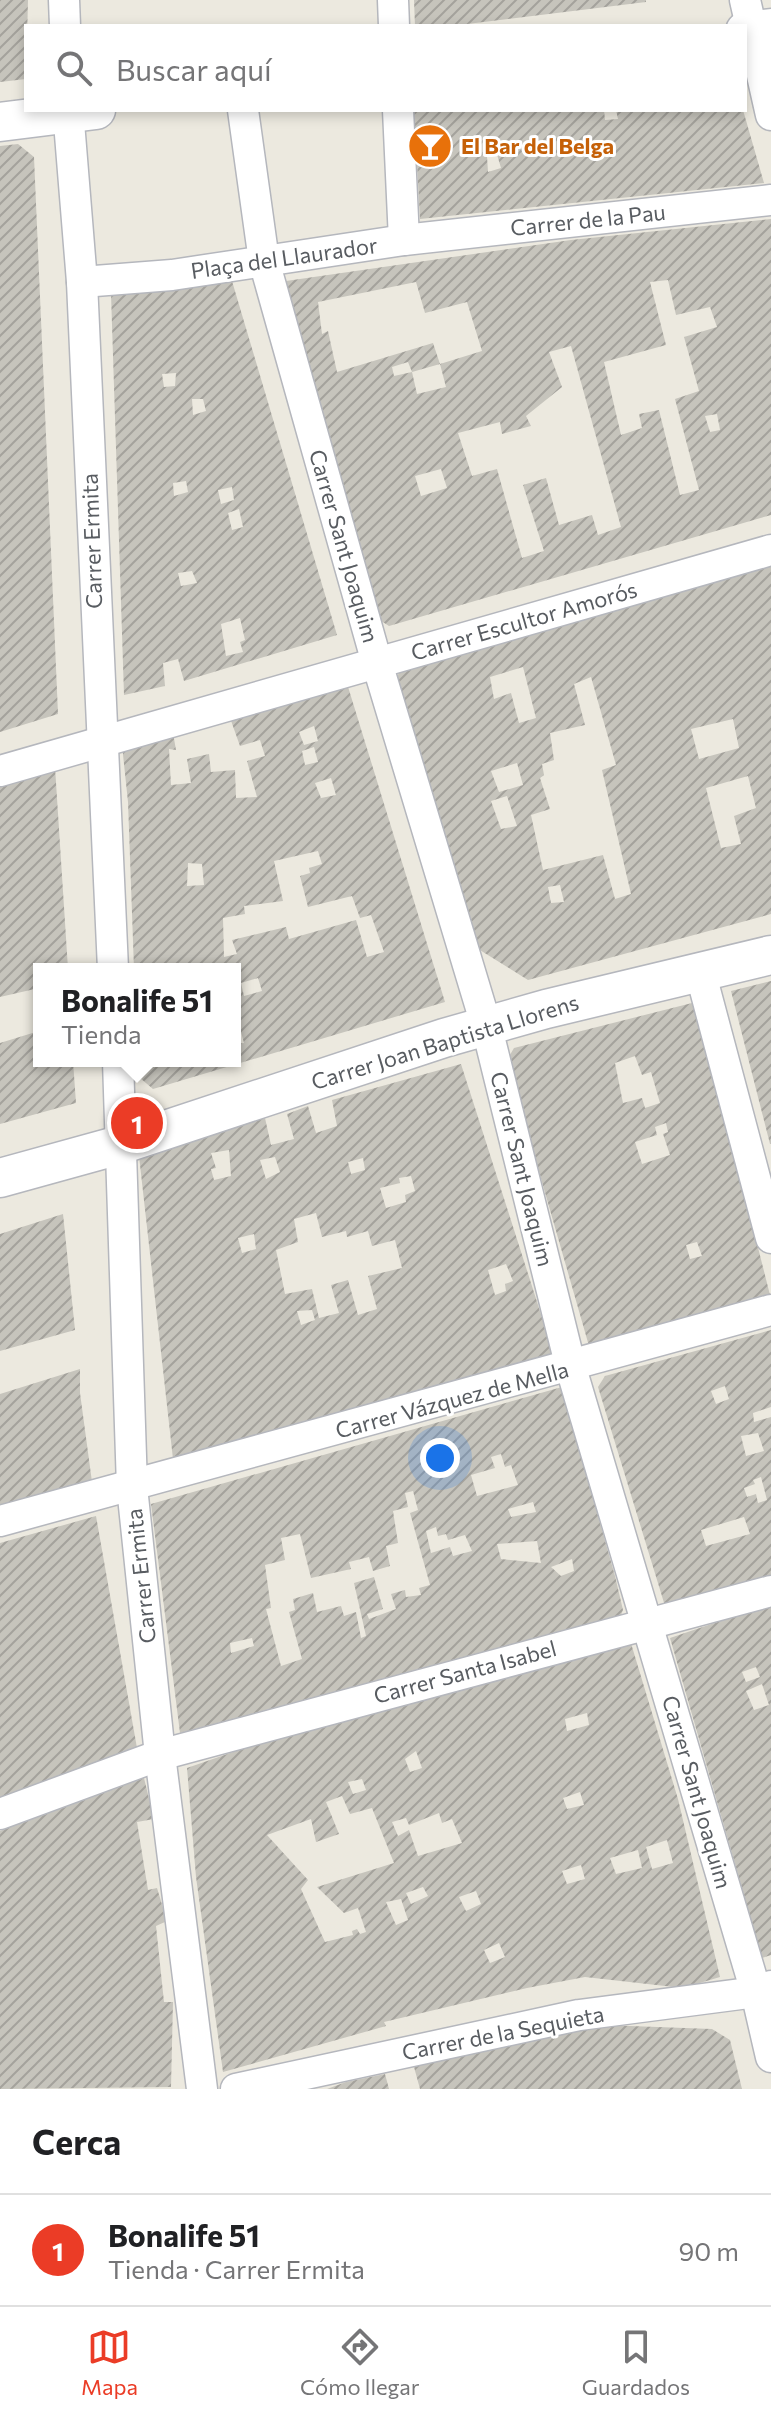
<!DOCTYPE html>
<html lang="es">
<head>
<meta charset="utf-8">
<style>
  :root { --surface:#fff; --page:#f2f2f2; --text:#202124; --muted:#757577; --line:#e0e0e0; --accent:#eb3c26 }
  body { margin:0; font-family:Commissioner,sans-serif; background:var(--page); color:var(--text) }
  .you { position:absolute; left:440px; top:1458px; width:28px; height:28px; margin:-20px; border:6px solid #fff; border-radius:50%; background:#1a73e8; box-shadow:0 0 0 12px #1a73e833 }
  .badge { display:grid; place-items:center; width:52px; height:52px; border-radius:50%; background:var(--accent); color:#fff; font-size:26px; font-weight:700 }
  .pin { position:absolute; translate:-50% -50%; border:4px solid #fff; box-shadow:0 2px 8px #0006 }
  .popup { position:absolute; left:33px; top:963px; width:208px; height:104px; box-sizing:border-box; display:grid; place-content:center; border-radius:0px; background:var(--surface); filter:drop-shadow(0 2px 6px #0005); font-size:26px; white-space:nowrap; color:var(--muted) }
  .popup b { font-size:30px; color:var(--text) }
  .popup::after { content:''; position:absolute; left:50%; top:100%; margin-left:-16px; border:16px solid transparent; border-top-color:var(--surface) }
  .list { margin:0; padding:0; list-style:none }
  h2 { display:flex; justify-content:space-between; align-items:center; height:104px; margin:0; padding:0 32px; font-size:34px }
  h2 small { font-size:26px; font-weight:400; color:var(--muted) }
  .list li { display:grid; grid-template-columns:52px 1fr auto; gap:24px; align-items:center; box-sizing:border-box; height:112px; padding:0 32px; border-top:2px solid var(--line) }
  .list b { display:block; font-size:30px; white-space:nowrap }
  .list p { margin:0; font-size:26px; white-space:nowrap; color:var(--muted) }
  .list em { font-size:26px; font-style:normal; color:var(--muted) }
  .icon { flex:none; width:44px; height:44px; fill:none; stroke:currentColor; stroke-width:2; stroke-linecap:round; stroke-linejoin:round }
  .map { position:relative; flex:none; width:771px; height:2089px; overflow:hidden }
  .search { position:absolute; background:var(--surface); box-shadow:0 4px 12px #0003; left:24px; right:24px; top:24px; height:88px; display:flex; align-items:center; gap:20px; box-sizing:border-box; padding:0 28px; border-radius:0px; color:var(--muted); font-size:30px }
  .sheet { height:216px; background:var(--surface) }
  nav { display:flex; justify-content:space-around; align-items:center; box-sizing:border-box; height:112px; border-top:2px solid var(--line); background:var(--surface); font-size:22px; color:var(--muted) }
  nav a { display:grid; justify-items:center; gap:4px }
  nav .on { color:var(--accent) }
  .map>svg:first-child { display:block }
</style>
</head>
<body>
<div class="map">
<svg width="771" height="2089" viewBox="0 0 771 2089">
  <defs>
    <pattern id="building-hatch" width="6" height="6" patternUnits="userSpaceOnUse" patternTransform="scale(2)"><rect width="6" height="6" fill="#c6c4bc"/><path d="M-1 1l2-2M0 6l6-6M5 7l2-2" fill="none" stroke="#a4a29c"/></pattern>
  </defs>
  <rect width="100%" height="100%" fill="#ece9df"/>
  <g fill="url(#building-hatch)" fill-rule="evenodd">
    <polygon points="0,0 28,0 26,79 0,82"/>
    <polygon points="414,0 646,0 646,2 451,26 415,26"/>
    <path d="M414,110H604L605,120L618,119L616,110H743L764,183L420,219ZM486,141H493L501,168L488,172Z"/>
    <polygon points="18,144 34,157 58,714 0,732 0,146"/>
    <path d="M771,219V515L389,626L378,619L279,282L571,240ZM668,280L676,315L710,307L717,327L684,337L699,391L675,399L699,490L680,495L659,410L639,414L642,428L621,435L604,362L666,345L650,282ZM416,282L425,313L467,302L482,351L440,364L446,387L417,394L412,372L440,364L433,343L337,372L328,331L322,334L318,302ZM571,346L621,527L598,535L592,515L559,525L546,478L523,485L544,551L522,558L497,469L472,476L458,433L500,422L502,434L531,426L526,416L562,387L549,352ZM408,362L412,372L394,376L392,367ZM717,414L720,430L710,432L705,416ZM441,469L447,488L421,496L415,476Z"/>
    <path d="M232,281L337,635L184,681L178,659L163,663L165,686L124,695L111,294ZM176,373L175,386L164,387L162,374ZM192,399H203L206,411L193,415ZM186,481L188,492L174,496L173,483ZM232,487L234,500L221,504L218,490ZM239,509L243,527L232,530L228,513ZM192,571L197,583L181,586L178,573ZM240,618L245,640L240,642L243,652L226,656L221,624Z"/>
    <path d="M771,559V914L528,980L475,947L397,677L403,664ZM523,667L536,718L519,723L511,693L494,699L490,677ZM591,677L616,765L602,770L631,894L615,899L603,855L543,870L531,815L550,809L540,778L544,775L542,764L554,760L550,733L585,725L574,684ZM733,719L739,748L699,759L691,729ZM517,763L523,785L499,792L491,771ZM748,776L756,808L734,816L741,844L721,848L706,788ZM507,796L517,826L501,829L491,801ZM560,885L564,902L551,903L548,887Z"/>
    <path d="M345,677L445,1002L153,1089L140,1078L138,1061H235V1044L244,1043L238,1021L235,1022V969H134L128,802L122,745L173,733L176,750L169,749L171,785L191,783L187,759L209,754L211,772L235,770L236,798L257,797L247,761L265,756L260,740L240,746L229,715ZM314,726L318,741L304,745L299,732ZM314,747L318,762L305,765L302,751ZM331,778L336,795L321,798L315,783ZM318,851L322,864L309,868L310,873L300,876L308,907L352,896L360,918L371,915L384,952L367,957L356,920L289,939L286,927L232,940L237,954L224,957L223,918L245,914L244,906L283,901L274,861ZM188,863L202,864L204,885L187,886ZM258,978L262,991L244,996L241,983Z"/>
    <polygon points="55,767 68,969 39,969 39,988 0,997 0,782"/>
    <polygon points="771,981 771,1144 770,1144 731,991"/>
    <path d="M696,1002L770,1295L589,1346L507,1060L514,1048ZM635,1056L642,1075L651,1072L660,1103L645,1108L642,1098L623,1103L615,1063ZM666,1123L668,1132L663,1134L670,1155L642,1164L635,1142L657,1135L655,1127ZM697,1242L702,1256L690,1259L686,1245Z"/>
    <polygon points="39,1031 39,1061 73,1061 76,1103 0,1124 0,1043"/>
    <path d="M461,1064L554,1355L173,1459L139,1156L265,1118L271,1145L294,1139L287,1114L308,1106L316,1133L337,1126L332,1100ZM229,1150L231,1176L214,1180L211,1169L216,1168L211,1153ZM275,1157L280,1172L266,1179L260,1160ZM363,1158L365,1170L351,1174L348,1162ZM411,1176L415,1191L405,1195L406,1202L386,1208L380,1188L400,1183L399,1178ZM316,1213L322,1237L346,1231L347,1237L368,1231L372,1246L395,1240L402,1268L368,1276L377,1309L358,1315L348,1280L331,1285L339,1313L319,1318L312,1289L285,1294L276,1250L298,1242L294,1219ZM254,1234L256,1249L242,1253L238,1238ZM506,1264L513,1281L505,1284L506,1291L495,1295L488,1270ZM312,1310L315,1320L301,1325L297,1311Z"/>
    <polygon points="63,1214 75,1330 0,1351 0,1234"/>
    <path d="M771,1330V1407L753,1413L754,1422L771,1417V1577L665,1606L598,1387L605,1376ZM725,1386L729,1399L716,1404L711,1391ZM758,1433L764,1451L746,1456L741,1436ZM761,1477L767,1500L758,1503L756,1494L747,1497L744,1488L755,1484L753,1480ZM744,1517L750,1534L706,1546L701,1530Z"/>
    <polygon points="80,1369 80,1393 92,1482 0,1506 0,1394"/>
    <path d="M562,1387L615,1576L623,1610L621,1615L180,1733L151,1504ZM501,1454L505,1467L511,1465L518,1485L477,1496L471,1475L495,1468L491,1457ZM413,1491L418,1510L410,1513L430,1585L419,1588L421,1595L406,1597L405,1590L391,1594L396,1609L369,1619L367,1614L383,1609L374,1577L354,1583L366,1636L361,1638L356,1612L344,1616L341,1606L317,1612L313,1593L293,1599L295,1610L289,1612L302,1659L281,1666L266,1609L271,1608L265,1565L285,1560L281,1538L300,1534L311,1578L351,1569L349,1562L369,1557L373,1571L390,1566L386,1546L398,1543L393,1511L408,1507L405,1493ZM533,1502L536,1512L511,1517L508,1509ZM436,1527L438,1536L446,1534L448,1540L465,1535L472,1551L453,1556L450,1547L431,1553L426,1531ZM537,1541L541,1563L501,1559L497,1544ZM572,1559L574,1571L561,1576L551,1567ZM252,1638L254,1646L231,1653L230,1643Z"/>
    <polygon points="96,1516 137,1748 0,1799 0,1543"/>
    <path d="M771,1604V1955L762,1958L670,1638ZM756,1667L760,1677L746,1682L742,1672ZM762,1684L769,1705L754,1710L746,1691Z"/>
    <path d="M630,1640L678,1799L720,1977L683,1988L585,1977L527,1988L384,2022L386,2026L223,2072L196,1877L187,1768L256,1744ZM587,1713L589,1725L567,1731L565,1719ZM416,1751L422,1768L410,1772L405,1759ZM362,1779L366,1790L353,1794L348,1782ZM580,1792L584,1805L567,1809L563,1798ZM342,1796L350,1814L372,1808L394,1863L317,1887L344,1913L358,1908L366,1932L360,1934L357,1929L352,1931L353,1935L325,1942L301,1889L308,1880L267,1835L311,1819L316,1842L339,1834L326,1802ZM439,1813L442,1823L452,1819L462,1843L418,1856L409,1830L398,1836L392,1822L406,1818L409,1825ZM667,1840L673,1863L652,1869L646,1847ZM638,1850L642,1868L616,1874L610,1858ZM581,1865L585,1879L567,1884L562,1871ZM423,1887L428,1896L411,1904L406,1893ZM476,1891L481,1904L466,1911L459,1897ZM401,1899L408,1920L396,1925L386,1902ZM499,1943L505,1957L490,1963L484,1950Z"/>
    <polygon points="144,1778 154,1819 137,1822 148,1890 157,1888 167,1921 156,1926 164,2002 173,2002 171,2087 0,2089 0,1831"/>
    <polygon points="576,2024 712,2029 730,2040 742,2089 420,2089 414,2067"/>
    <polygon points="385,2074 389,2089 327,2089 346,2082"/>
  </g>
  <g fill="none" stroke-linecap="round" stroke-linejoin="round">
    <g stroke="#b5b7bd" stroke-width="33">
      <g id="minor">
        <polyline points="64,0 65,26"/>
        <polyline points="393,0 394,26"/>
        <polyline points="745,0 771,115"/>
        <polyline points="68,110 82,282 113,969"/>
        <polyline points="243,110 264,261 377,663 487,1028 571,1368 756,1992 771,2057"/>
        <polyline points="398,110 404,240"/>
        <polyline points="82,282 172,275 404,240 771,200"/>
        <polyline points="0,771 771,550"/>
        <polyline points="700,971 771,1238"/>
        <polyline points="118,1061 132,1487 160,1755 202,2089"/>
        <polyline points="0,1521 771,1310"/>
        <polyline points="0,1814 160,1755 771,1591"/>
        <polyline points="236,2089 579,2015 756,1992 771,1986"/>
      </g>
    </g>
    <g stroke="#b5b7bd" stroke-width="41">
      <g id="tertiary">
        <polyline points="745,31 771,28"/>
        <polyline points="0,122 96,110"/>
        <polyline points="0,1178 123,1144 444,1038 546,1009 771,955"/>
      </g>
    </g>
    <use href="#minor" stroke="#fff" stroke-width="30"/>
    <use href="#tertiary" stroke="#fff" stroke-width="38"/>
  </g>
  <defs>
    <g id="bar-disc" transform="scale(2.3)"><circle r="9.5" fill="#e8710a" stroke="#fff"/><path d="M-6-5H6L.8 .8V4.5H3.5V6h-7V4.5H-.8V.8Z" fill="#fff"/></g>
  </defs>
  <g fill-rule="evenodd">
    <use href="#bar-disc" x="430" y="146"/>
  </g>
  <g text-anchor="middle" stroke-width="6" stroke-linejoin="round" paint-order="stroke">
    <g font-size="22" font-weight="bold" fill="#c56008" stroke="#fff" text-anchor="start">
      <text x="461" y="154">El Bar del Belga</text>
    </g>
    <g font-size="22" fill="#585c61" stroke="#fff">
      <text transform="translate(588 220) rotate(-6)" y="8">Carrer de la Pau</text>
      <text transform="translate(284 258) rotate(-8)" y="8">Plaça del Llaurador</text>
      <text transform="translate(92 541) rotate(-92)" y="8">Carrer Ermita</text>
      <text transform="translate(344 546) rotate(74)" y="8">Carrer Sant Joaquim</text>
      <text transform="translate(524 621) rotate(-16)" y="8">Carrer Escultor Amorós</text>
      <text transform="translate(445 1042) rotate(-17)" y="8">Carrer Joan Baptista Llorens</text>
      <text transform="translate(522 1169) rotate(76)" y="8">Carrer Sant Joaquim</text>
      <text transform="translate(452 1400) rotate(-15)" y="8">Carrer Vázquez de Mella</text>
      <text transform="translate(141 1576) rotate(-96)" y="8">Carrer Ermita</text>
      <text transform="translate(465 1672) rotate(-15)" y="8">Carrer Santa Isabel</text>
      <text transform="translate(697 1792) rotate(74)" y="8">Carrer Sant Joaquim</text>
      <text transform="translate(503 2033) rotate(-11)" y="8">Carrer de la Sequieta</text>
    </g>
  </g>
</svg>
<div class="you"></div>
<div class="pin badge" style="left:137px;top:1123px">1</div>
<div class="popup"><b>Bonalife 51</b>Tienda</div>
<div class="search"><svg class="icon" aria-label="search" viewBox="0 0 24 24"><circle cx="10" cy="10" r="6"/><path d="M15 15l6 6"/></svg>Buscar aquí</div>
</div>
<section class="sheet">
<h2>Cerca<small></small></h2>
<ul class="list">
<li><span class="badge">1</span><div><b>Bonalife 51</b><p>Tienda · Carrer Ermita</p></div><em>90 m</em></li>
</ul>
</section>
<nav>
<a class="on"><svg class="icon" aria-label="map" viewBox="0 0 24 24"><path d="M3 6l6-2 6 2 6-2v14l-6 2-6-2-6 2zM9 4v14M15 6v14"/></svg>Mapa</a>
<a><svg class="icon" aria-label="directions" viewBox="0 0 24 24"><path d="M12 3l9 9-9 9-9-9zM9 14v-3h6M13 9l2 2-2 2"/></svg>Cómo llegar</a>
<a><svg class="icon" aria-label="saved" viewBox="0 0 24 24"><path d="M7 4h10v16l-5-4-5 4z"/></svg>Guardados</a>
</nav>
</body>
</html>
